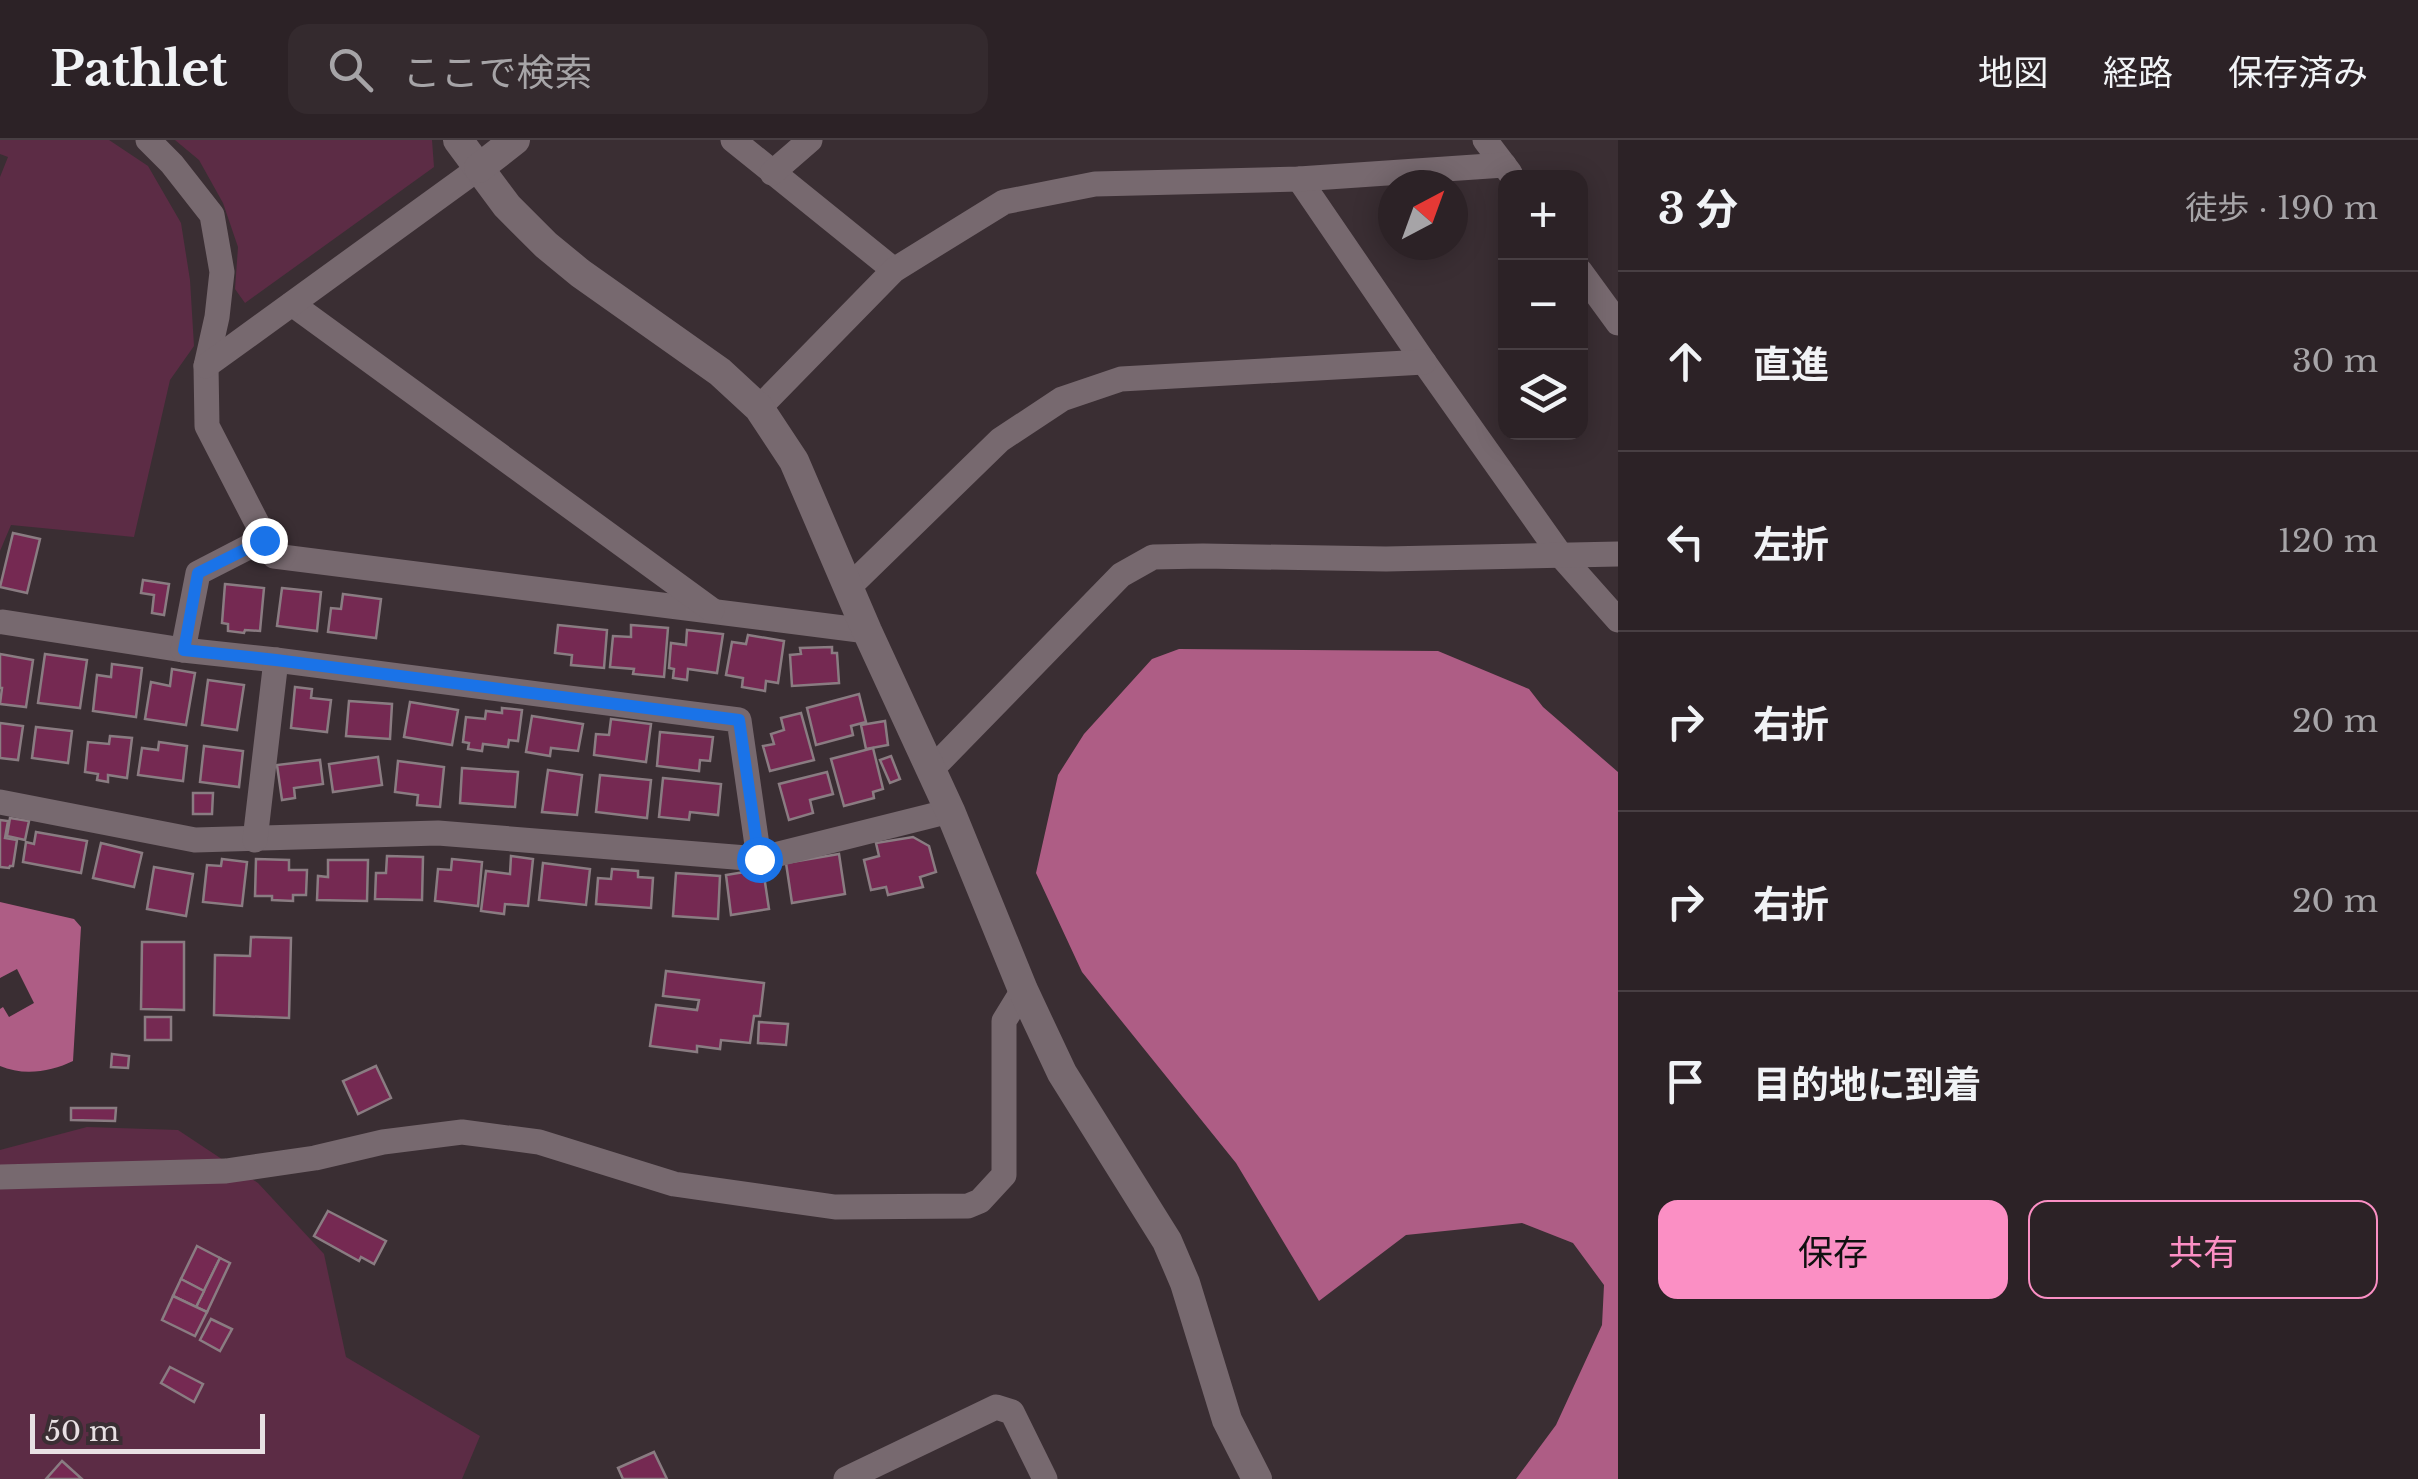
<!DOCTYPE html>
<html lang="ja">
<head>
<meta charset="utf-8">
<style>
  :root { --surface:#2c2226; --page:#342a2e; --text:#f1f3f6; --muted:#a6a4a7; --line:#483f43; --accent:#fb8fc4 }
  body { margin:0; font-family:"Libre Baskerville","Noto Sans JP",serif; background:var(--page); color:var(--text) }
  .controls { position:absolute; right:30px; top:30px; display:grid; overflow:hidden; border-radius:20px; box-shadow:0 5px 25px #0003 }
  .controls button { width:90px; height:90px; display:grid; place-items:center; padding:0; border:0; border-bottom:2px solid var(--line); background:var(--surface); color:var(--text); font:50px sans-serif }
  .compass { position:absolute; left:1378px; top:30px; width:90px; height:90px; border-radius:50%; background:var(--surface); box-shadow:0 5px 25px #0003; rotate:41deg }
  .scale { position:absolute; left:30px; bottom:25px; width:235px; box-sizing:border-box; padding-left:10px; border:5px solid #e8e0e3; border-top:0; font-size:28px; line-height:35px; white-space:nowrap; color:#e8e0e3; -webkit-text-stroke:8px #3a2e33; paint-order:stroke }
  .stop { position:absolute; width:30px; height:30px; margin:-22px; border:8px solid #1a73e8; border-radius:50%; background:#fff }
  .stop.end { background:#1a73e8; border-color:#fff; box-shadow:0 2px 10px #0008 }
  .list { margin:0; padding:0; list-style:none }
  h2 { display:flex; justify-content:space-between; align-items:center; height:130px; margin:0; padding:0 40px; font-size:42px }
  h2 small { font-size:32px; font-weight:400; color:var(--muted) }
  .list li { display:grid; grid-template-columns:65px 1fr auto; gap:30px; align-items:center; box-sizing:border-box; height:180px; padding:0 40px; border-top:2px solid var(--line) }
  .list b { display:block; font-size:38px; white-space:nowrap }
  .list em { font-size:32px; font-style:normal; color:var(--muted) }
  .actions { display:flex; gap:20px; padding:30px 40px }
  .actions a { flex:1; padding:22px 0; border:2px solid var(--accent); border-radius:20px; text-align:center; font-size:35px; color:var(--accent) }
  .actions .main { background:var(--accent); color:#111 }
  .icon { flex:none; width:55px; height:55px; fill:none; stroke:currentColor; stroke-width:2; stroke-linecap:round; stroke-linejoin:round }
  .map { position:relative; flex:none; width:1618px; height:1339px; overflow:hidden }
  header { display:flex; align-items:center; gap:60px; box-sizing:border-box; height:140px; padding:0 50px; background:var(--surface); border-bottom:2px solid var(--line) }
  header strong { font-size:48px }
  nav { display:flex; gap:55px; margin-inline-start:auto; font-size:35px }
  .search { width:700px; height:90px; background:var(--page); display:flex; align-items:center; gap:25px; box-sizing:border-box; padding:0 35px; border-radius:20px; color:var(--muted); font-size:38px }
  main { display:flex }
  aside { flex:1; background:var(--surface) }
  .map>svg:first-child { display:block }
</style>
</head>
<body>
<header>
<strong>Pathlet</strong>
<div class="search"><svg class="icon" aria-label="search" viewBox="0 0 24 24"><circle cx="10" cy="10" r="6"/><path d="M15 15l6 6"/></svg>ここで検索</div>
<nav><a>地図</a><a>経路</a><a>保存済み</a></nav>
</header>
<main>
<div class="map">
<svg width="1618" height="1339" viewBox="0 0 1618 1339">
  <rect width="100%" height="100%" fill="#3a2e33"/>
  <g fill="#5c2c45">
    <polygon points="0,0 109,0 148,26 181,83 190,140 194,206 170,240 134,397 11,385 0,411 0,37 8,17 0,14"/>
    <polygon points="175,0 432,0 434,27 245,163 235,149 238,107 223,63 199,20"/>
    <polygon points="87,987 178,990 258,1043 324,1114 346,1217 480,1296 462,1339 0,1339 0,1010"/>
  </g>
  <g fill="#ae5d85">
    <polygon points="1179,509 1438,511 1529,549 1543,567 1618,632 1618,1339 1516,1339 1556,1285 1602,1185 1604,1145 1573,1103 1522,1083 1406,1095 1319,1161 1236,1023 1082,832 1036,733 1058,635 1084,594 1152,519"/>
    <path d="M0,762L74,779L81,787L73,921C51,932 23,936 0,926V869L3,867L9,877L34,863L17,829L0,838Z"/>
  </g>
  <g fill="#752952" stroke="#8a7c82" stroke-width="2.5">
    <polygon points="13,393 40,399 27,453 0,447"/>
    <polygon points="143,440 169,444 164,475 152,473 154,455 141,453"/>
    <polygon points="225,444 264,448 260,491 245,490 244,493 228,491 228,484 222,483"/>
    <polygon points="282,448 321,452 317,491 277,486"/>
    <polygon points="343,454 381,459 376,498 328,492 331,468 341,469"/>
    <polygon points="558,485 607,490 604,528 571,525 572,515 555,513"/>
    <polygon points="631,485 668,488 664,537 633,534 634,529 610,527 613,496 631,497"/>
    <polygon points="687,490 723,494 717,533 688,529 687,540 673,538 674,529 669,528 671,503 686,505"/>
    <polygon points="748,495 784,501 778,543 766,541 765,551 742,547 743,538 726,535 732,502 746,504"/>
    <polygon points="832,507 832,513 837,513 839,543 792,546 790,515 801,514 800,508"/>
    <polygon points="0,514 33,520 26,567 0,564 2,548 0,548"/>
    <polygon points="45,514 87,520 80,568 38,563"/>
    <polygon points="112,524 142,528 136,577 93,571 97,535 111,537"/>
    <polygon points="172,529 195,533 186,585 145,579 151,542 170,546"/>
    <polygon points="208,540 244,545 237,590 202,585"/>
    <polygon points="295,547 312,549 311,558 331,560 327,592 291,588"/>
    <polygon points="859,554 866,582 851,586 853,595 816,605 807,568"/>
    <polygon points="349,561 392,564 390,599 346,596"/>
    <polygon points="410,562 458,570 452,605 404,597"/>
    <polygon points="502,568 522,570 518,601 509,600 508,607 483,604 482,611 468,609 469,603 463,602 466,577 485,579 486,571 502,573"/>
    <polygon points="801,573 814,620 770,631 763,606 774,604 771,594 784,590 781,578"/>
    <polygon points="532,576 583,584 578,611 551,608 550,616 526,612"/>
    <polygon points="611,579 651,584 646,622 594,615 596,594 609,595"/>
    <polygon points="885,581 888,605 866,609 861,585"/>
    <polygon points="0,583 23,586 18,620 0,618"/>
    <polygon points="36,587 72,591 68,623 32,618"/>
    <polygon points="660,592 713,597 710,621 700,620 699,631 657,626"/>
    <polygon points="110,596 132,598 127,638 108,635 108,642 97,640 98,634 85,632 88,602 109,604"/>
    <polygon points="159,602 187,606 183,641 138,635 142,608 158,610"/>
    <polygon points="204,606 243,611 239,647 200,642"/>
    <polygon points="873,608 883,649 873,652 874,658 844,666 831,619"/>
    <polygon points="891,616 900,639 890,643 880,620"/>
    <polygon points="378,617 382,645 333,652 329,624"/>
    <polygon points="320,620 323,644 294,648 295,658 282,660 277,625"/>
    <polygon points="398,621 444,627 440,667 417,665 418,655 395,652"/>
    <polygon points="462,628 518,632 515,667 460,663"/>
    <polygon points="548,630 582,635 577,675 542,672"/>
    <polygon points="827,632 833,654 810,660 813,673 789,680 779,644"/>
    <polygon points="600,635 651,640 647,678 596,672"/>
    <polygon points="663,638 721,644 718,675 690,672 689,680 659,677"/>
    <polygon points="193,653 213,653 212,674 193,674"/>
    <polygon points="10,678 29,681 25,700 7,696"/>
    <polygon points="0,680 8,681 5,698 17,700 13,726 10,726 9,728 0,727"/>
    <polygon points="36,692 87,701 81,733 23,722 26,702 34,704"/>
    <polygon points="913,697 929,706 936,732 920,737 923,747 888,755 886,747 871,750 864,720 879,716 876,703"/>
    <polygon points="101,703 142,713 134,747 93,738"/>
    <polygon points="839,714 845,754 792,763 786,723"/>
    <polygon points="387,716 423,717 422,760 375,759 376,733 386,733"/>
    <polygon points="511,716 533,719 528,766 505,764 504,774 481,771 486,731 510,734"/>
    <polygon points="222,719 247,722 242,766 203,762 207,725 221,726"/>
    <polygon points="256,719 289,720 289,730 307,730 306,755 293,755 293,761 272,760 272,756 255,756"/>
    <polygon points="452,719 482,722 478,766 435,761 438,729 451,730"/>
    <polygon points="328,720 368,720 367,761 317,760 318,736 328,737"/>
    <polygon points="543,723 590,729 586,765 539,760"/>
    <polygon points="154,727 193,734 186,776 147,769"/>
    <polygon points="612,729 638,731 638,737 653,738 651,768 596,764 598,738 611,739"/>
    <polygon points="763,729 769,769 731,775 726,735"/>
    <polygon points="676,733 720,736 718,779 673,776"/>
    <polygon points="251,797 291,798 289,878 214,875 215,815 250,816"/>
    <polygon points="142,802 184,802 184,870 141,869"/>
    <polygon points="666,831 764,843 760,876 754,876 750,903 721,900 720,909 697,906 697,912 650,906 656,865 697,870 699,860 663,856"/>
    <rect x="145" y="877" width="26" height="23"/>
    <polygon points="759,882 788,884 786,905 758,903"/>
    <polygon points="112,914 129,916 128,928 111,927"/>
    <polygon points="376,926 391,958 358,974 343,941"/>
    <polygon points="71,968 116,968 115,981 71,980"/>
    <polygon points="328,1071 386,1101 374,1124 361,1117 359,1121 314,1096"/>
    <polygon points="197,1106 220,1118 204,1151 181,1139"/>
    <polygon points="220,1118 230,1123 207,1172 196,1167"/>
    <polygon points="181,1139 204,1151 196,1167 173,1156"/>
    <polygon points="173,1156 207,1172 195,1196 162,1180"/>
    <polygon points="211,1179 232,1189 220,1211 200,1200"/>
    <polygon points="170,1227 203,1244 194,1262 161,1243"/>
    <polygon points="654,1312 667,1339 623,1339 618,1328"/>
    <polygon points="62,1321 82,1339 46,1339"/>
  </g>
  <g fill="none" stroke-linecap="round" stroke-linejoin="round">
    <g stroke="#77696f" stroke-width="25">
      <polyline points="148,0 172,24 212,75 222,132 217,177 206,226 207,286 274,416 867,491"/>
      <polyline points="733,0 894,130"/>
      <polyline points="1485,0 1510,33"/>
      <polyline points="772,33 810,0"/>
      <polyline points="1299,39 1424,222 1562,417 1618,480"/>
      <polyline points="1580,131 1618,183"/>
      <polyline points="292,164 712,470"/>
      <polyline points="206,226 479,28"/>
      <polyline points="759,268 894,130 1004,62 1095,44 1299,39 1504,25"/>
      <polyline points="849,447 1000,300 1062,259 1121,239 1424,222"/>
      <polyline points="3,482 183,510 276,520 739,580 759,719"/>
      <polyline points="183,510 198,433 264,399"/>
      <polyline points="932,629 1121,435 1153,417 1203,416 1386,419 1618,414"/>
      <polyline points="0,662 195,700 438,693 759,719 950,671"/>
      <polyline points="255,700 276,520"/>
      <polyline points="0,1037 226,1031 315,1018 383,1002 462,992 539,1002 674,1044 835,1067 968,1066 980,1061 1004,1035 1004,881 1023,850"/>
      <polyline points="846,1339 996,1267 1012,1272 1045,1339"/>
    </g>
    <g stroke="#77696f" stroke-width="30">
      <polyline points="458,0 507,66 546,105 580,133 720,232 759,268 794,321 867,491 950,671 1023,850 1062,933 1167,1101 1185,1143 1227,1280 1257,1339"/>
      <polyline points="479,28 515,0"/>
    </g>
  </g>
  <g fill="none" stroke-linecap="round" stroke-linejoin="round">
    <polyline stroke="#1a73e8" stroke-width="12" points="264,400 198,433 184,510 276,520 739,580 759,719"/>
  </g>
</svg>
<div class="controls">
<button>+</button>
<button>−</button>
<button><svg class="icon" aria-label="layers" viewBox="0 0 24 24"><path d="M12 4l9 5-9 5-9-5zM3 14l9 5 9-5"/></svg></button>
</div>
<svg class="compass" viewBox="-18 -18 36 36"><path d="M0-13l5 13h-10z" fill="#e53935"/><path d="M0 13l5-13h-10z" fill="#a6a4a7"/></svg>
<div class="scale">50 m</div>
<div class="stop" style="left:759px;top:719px"></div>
<div class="stop end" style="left:264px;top:400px"></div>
</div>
<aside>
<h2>3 分<small>徒歩 · 190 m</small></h2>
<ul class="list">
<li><svg class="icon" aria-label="ahead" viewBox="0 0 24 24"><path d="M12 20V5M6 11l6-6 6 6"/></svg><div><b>直進</b></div><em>30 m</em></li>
<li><svg class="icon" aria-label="left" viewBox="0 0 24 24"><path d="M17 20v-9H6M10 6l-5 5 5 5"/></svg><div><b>左折</b></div><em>120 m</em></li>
<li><svg class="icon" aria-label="right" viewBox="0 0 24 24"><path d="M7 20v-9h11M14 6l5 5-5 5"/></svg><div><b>右折</b></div><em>20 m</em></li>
<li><svg class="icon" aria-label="right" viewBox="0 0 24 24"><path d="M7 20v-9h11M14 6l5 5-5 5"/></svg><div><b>右折</b></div><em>20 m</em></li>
<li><svg class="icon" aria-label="arrive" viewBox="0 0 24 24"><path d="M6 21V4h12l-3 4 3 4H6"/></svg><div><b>目的地に到着</b></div></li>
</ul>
<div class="actions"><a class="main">保存</a><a>共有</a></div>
</aside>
</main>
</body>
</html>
